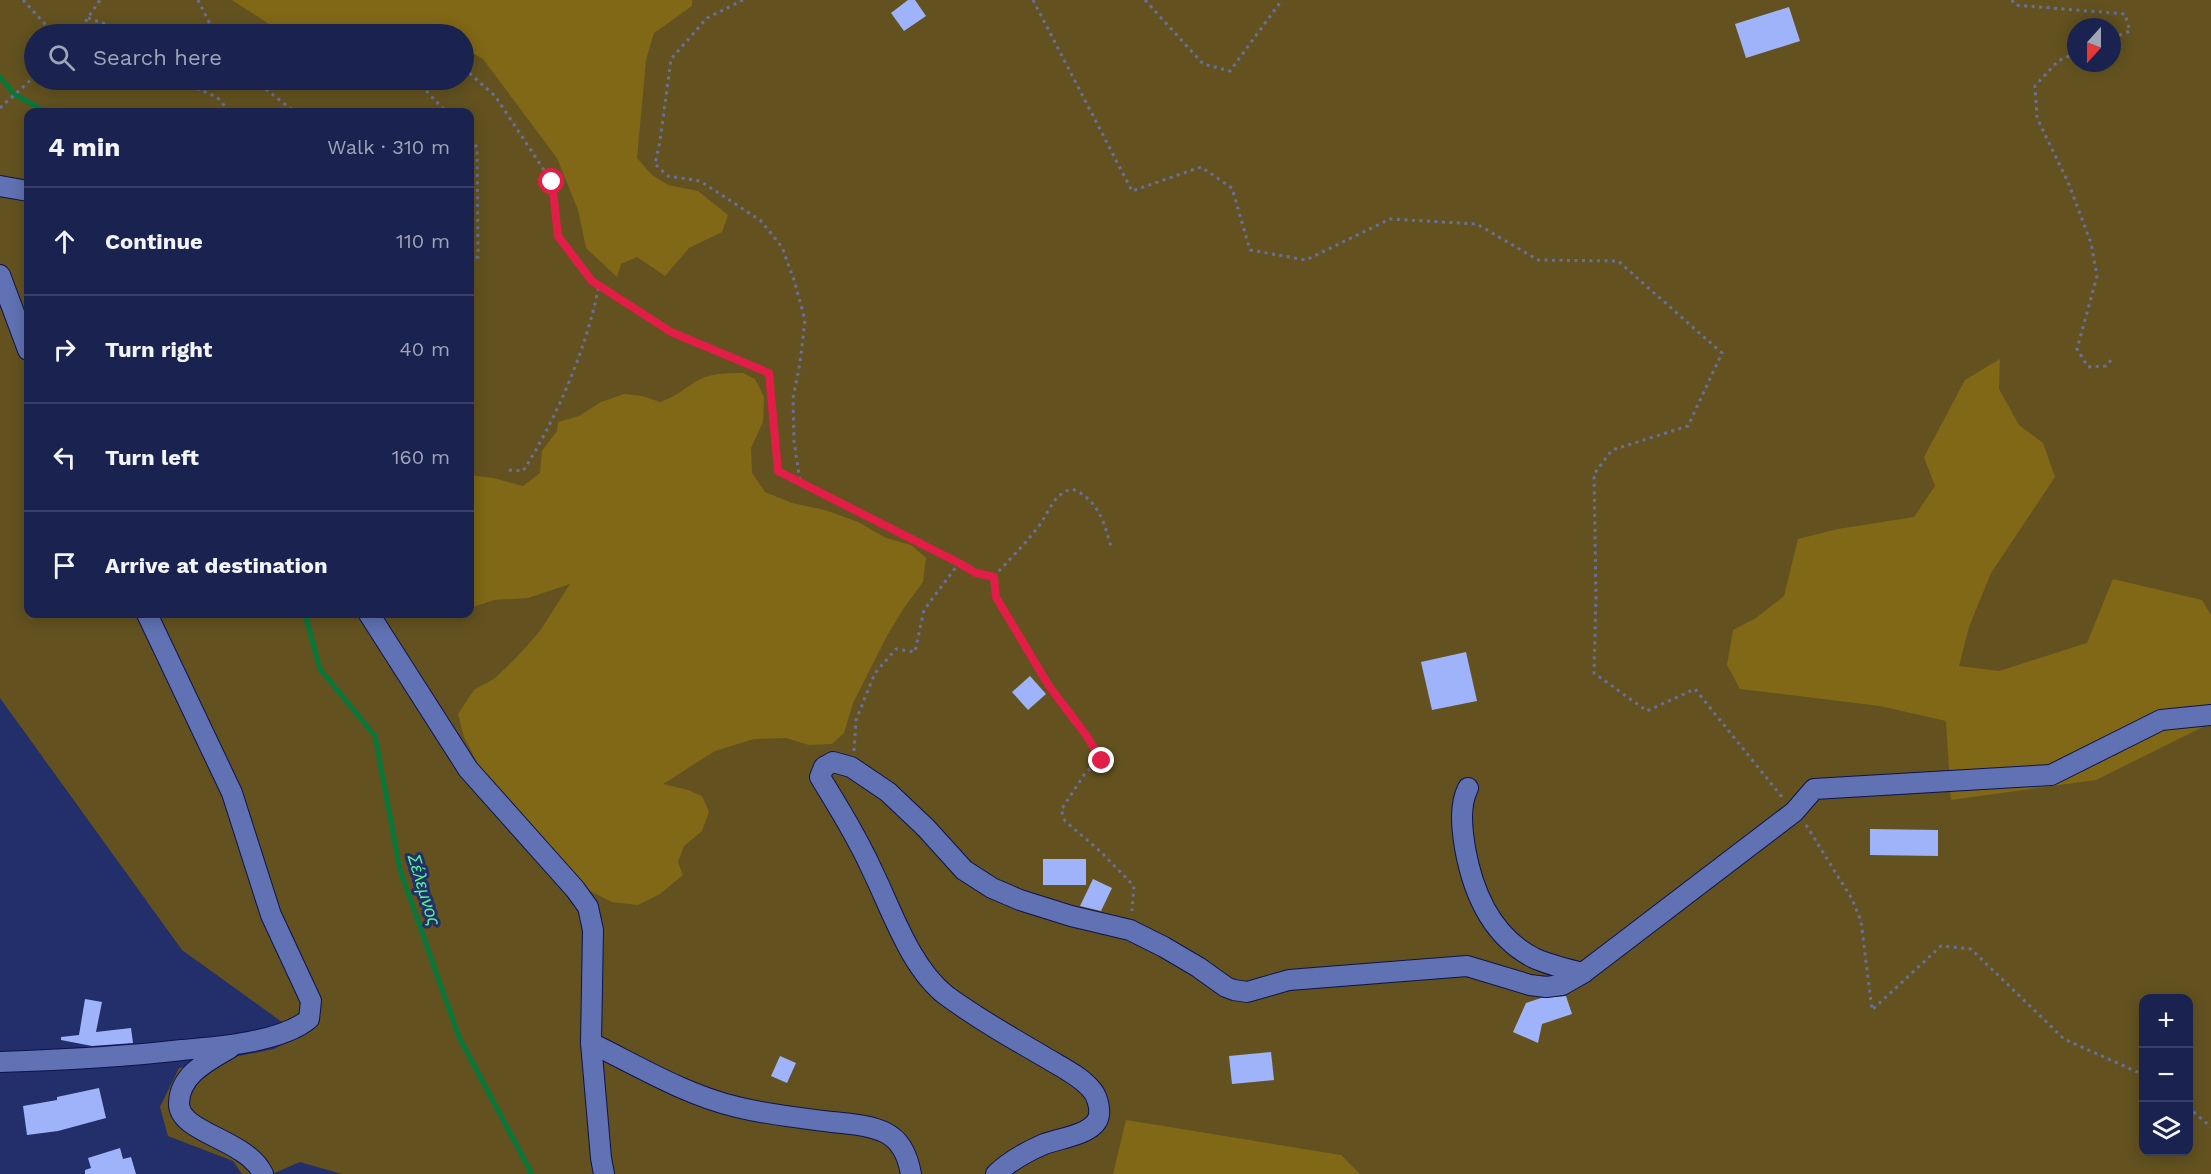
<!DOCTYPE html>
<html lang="en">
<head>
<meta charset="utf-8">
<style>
  :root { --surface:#1a2350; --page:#272f5a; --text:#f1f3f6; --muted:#9fa4b7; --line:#384067 }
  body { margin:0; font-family:"Work Sans",sans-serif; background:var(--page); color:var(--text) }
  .controls { position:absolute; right:18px; bottom:18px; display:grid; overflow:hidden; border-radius:12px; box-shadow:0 3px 15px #0003 }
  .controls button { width:54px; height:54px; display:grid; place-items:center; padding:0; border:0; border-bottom:2px solid var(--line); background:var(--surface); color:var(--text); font:30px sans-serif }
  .compass { position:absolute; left:2067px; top:18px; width:54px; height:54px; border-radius:50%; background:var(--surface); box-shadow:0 3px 15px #0003; rotate:201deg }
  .stop { position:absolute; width:18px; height:18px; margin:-14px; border:4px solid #e11d48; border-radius:50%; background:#fff }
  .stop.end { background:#e11d48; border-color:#fff; box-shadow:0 2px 6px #0008 }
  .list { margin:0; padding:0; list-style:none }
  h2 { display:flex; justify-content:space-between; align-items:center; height:78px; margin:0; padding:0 24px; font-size:26px }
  h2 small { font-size:20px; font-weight:400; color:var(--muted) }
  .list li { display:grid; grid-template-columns:39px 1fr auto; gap:18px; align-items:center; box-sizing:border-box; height:108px; padding:0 24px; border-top:2px solid var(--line) }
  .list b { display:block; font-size:22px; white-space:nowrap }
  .list em { font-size:20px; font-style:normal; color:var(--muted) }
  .icon { flex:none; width:33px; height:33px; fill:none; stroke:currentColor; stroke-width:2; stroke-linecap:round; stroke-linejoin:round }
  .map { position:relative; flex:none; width:2211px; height:1174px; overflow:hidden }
  .search { position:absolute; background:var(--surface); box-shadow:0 3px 15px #0003; left:24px; top:24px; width:450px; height:66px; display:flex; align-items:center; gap:15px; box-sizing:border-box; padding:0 21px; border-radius:33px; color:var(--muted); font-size:22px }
  .panel { position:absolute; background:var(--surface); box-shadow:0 3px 15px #0003; left:24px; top:108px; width:450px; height:510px; border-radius:12px }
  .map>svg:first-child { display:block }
</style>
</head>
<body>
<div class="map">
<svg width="2211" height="1174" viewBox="0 0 2211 1174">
  <rect width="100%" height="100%" fill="#232f6a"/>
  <path fill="#635220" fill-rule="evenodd" d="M0,0H2211V1174H342L300,1162L272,1174H242L233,1161L168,1136L160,1107L179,1068L274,1049L300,1035L182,950L0,698ZM2076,27H2112V63H2076ZM34,34H464V80H34ZM28,112H470V614H28ZM2144,998H2188V1152H2144Z"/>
  <g fill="#806816">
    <polygon points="232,0 692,0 692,6 654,33 646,60 637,158 652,175 668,185 698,191 728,215 722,232 689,248 665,276 637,257 621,264 617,277 586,248 578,210 557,158 483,59 464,48 464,34 299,34 269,24"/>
    <polygon points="2000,359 1999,389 2019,425 2043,443 2055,477 1991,573 1969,627 1959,666 1999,671 2087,643 2113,579 2202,600 2211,615 2211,723 2096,780 1951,800 1946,721 1880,706 1740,689 1727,665 1733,630 1756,618 1784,596 1798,539 1838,529 1914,517 1935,486 1924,457 1965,380"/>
    <path d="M743,373L755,379L764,397L763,422L751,448L752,473L765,492L792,503L825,510L858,522L886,538L911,545L926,558L923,582L904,608L888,634L853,703L844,733L832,744L809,745L786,738L754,739L715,751L663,784L688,790L702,796L709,812L702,831L684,846L678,862L683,875L660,894L638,905L612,902L588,890L560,865L478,764L464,737L458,714L474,690L495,678L516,658L540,631L570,584L528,598L494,600L470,608V475L493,478L523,486L540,473L542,451L557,431L558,422L579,416L601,402L624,394L642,396L660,402C677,396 682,390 697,381C710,373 728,373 743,373Z"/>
    <polygon points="1126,1120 1341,1155 1360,1174 1113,1174"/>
  </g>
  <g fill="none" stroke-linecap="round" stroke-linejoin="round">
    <g stroke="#07783a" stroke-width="5">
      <polyline points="0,77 14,94 46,112"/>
      <polyline points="305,614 320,669 375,736 400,870 459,1037 532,1174"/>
    </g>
  </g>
  <g fill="#9eb3f9">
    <polygon points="908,0 915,0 926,16 904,31 891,13"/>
    <polygon points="1789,7 1800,41 1746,58 1735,24"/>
    <polygon points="1466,652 1477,701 1432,710 1421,662"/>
    <polygon points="1030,676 1046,694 1028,710 1012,692"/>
    <polygon points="1870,829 1938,830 1938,856 1870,855"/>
    <rect x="1043" y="859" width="43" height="26"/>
    <polygon points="1093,879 1112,888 1101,911 1080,906"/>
    <polygon points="1566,996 1572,1014 1542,1024 1538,1043 1513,1032 1526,1003 1541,998"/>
    <polygon points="85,999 102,1002 96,1032 131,1028 133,1043 92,1046 61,1040 61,1037 79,1035"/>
    <polygon points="1271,1052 1274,1080 1232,1084 1229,1056"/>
    <polygon points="780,1056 796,1063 787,1083 771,1076"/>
    <polygon points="99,1088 106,1118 58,1131 27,1135 23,1106 57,1100 57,1097"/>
    <polygon points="120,1148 123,1159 131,1157 136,1174 85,1174 85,1170 91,1168 88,1158"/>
  </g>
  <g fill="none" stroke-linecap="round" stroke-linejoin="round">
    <g stroke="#0e134c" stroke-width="22">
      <g id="minor">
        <polyline points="0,186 28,191"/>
        <polyline points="0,275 28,350"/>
        <polyline points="369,614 468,769 575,889 588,907 593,930 591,1043 601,1158 604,1174"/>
        <path d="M1468,788C1459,806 1462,829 1465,848C1473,893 1491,936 1534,958C1549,965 1567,969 1583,973"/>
        <path d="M591,1043C638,1066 686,1095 737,1107C769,1115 801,1118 832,1122C850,1124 870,1125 886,1133C902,1141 908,1157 911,1174"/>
        <path d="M230,1048C208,1061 180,1074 179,1103C178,1133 247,1139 263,1174"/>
        <path d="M0,1062C61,1060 121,1057 182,1050C218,1047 282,1042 309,1019L311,1001L271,915L232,793L147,614"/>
        <path d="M996,1174C1009,1162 1026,1152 1042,1145C1058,1138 1096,1135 1099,1115C1100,1107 1097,1095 1091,1089C1079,1075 1059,1066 1043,1056C1010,1037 977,1018 947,996C911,969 892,911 873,872C858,839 839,808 820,777L824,767L833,762L851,767L888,792L926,828L964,870L992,888L1020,900L1071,916L1130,930L1164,947L1198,967L1226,987L1234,990L1247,992L1289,980L1467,966L1530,985L1546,987L1562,985L1583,973L1794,812L1814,789L2051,775L2161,720L2211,715"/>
      </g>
    </g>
    <g stroke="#66709e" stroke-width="3" stroke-dasharray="3 4.5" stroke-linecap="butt">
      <polyline points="23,0 54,34"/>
      <polyline points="198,0 215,34"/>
      <polyline points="743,0 707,18 671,59 660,141 655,164 668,176 700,181 731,201 761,221 782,247 795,283 805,320 800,363 793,398 794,441 800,482"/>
      <polyline points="1033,0 1132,191 1201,167 1232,188 1250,250 1306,260 1390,219 1477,224 1538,260 1618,261 1722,353 1688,426 1612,450 1594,474 1596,597 1594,673 1647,711 1695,689 1782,797"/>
      <polyline points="1145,0 1203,64 1230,71 1282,0"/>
      <polyline points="2012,0 2015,5 2125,14 2130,31 2112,38"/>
      <polyline points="88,18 119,29 126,34"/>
      <polyline points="77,34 100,0"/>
      <polyline points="2076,53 2058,61 2035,86 2037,118 2068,182 2091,243 2097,276 2077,349 2088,367 2106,366 2111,360"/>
      <polyline points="464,68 495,96 552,182 559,236 593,281 671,332 769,373 778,471 959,563"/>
      <polyline points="176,80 217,97 230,112"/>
      <polyline points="254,80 291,109 292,112"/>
      <polyline points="416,80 446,112"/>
      <polyline points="0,108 34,77"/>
      <polyline points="470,139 477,147 478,257 470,259"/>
      <path d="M509,470L523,471C556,420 588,345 599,285"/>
      <path d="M994,577C1009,559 1028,542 1041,523C1050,509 1054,494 1072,489C1098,499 1104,522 1111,547"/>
      <polyline points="854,751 856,720 875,673 896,649 915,652 924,610 959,563 976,573 994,577 996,597 1049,686 1086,735 1102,761 1086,772 1061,810 1065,821 1101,852 1134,886 1132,911"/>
      <polyline points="1806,825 1852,899 1861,921 1872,1010 1941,946 1971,949 2064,1039 2144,1075"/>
      <polyline points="2188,1107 2211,1127"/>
    </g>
    <use href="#minor" stroke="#6072b3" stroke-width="20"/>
  </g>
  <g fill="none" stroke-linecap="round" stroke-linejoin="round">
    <polyline stroke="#e11d48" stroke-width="8" points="552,182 558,236 592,281 671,332 769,373 778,471 959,563 976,573 994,577 996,597 1049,686 1086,735 1102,761"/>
  </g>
  <g text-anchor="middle" stroke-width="6" stroke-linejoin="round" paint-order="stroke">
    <g font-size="18" font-style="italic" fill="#57f58d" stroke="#232f6a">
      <text transform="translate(424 890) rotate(73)" y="6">Σέλεμνος</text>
    </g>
  </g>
</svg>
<div class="controls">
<button>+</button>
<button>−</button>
<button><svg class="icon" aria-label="layers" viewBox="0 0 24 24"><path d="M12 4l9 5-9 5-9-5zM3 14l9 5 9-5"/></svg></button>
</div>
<svg class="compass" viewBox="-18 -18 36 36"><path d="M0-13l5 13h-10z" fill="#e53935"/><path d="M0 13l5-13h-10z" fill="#9fa4b7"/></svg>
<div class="stop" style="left:552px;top:182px"></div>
<div class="stop end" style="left:1102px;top:761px"></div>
<div class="search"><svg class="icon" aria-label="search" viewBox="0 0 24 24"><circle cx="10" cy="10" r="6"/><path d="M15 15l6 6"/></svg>Search here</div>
<section class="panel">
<h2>4 min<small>Walk · 310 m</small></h2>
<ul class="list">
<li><svg class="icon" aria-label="ahead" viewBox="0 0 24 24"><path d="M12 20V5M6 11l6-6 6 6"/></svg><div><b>Continue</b></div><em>110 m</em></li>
<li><svg class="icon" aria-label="right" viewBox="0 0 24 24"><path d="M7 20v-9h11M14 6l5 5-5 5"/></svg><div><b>Turn right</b></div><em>40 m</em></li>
<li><svg class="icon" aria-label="left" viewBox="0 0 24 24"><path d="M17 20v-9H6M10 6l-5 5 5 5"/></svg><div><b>Turn left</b></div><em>160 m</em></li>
<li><svg class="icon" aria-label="arrive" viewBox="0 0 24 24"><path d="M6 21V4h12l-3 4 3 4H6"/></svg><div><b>Arrive at destination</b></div></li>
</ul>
</section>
</div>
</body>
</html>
